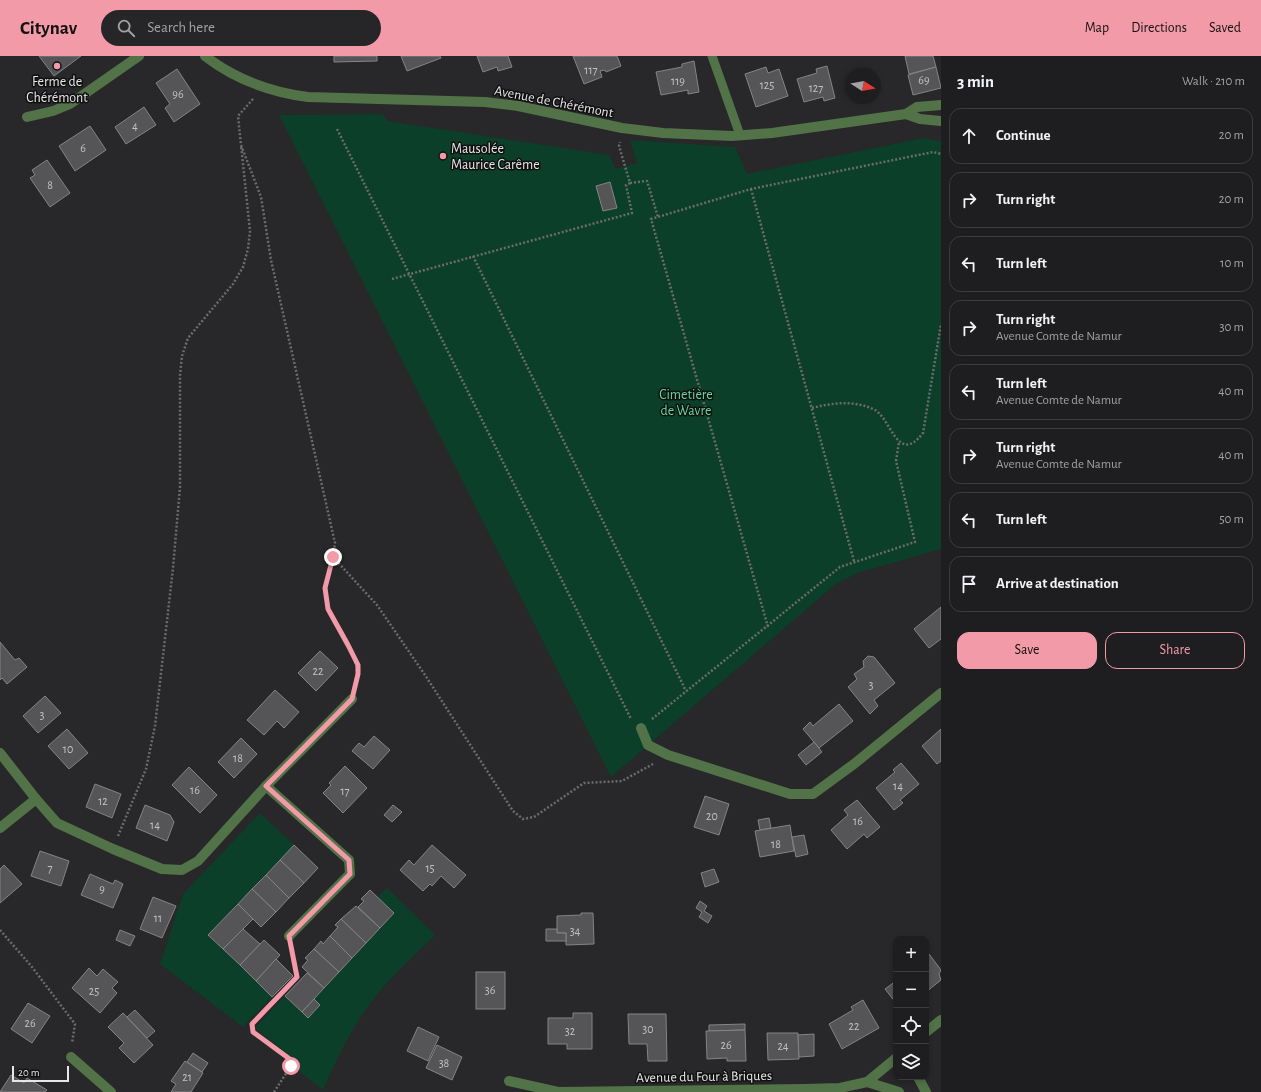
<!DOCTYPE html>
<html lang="en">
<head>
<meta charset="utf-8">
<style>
  :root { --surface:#1e1d1f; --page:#262628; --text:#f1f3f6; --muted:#a1a2a4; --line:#3c3b3d; --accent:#f39aa8 }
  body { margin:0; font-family:"Alegreya Sans",sans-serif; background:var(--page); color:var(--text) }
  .controls { position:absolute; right:12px; bottom:12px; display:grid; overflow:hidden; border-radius:8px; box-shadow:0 2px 6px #0003 }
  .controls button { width:36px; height:36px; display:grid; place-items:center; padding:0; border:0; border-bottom:1px solid var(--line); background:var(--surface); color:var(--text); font:20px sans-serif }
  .compass { position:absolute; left:845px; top:12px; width:36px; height:36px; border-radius:50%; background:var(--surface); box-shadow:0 2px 6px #0003; rotate:101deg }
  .scale { position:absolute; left:12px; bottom:10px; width:57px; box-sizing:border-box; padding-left:4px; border:2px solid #e7e7e8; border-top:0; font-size:11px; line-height:14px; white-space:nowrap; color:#e7e7e8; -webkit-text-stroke:3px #101011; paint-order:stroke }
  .stop { position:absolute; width:12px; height:12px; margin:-9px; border:3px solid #f39aa8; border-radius:50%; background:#fff }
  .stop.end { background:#f39aa8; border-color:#fff; box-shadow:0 1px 4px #0008 }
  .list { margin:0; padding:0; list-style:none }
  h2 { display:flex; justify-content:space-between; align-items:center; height:52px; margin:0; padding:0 16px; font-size:17px }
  h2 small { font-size:13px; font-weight:400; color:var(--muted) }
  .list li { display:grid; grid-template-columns:26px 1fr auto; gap:12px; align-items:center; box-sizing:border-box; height:56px; margin:0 8px 8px; padding:0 8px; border:1px solid var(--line); border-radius:12px }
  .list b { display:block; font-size:15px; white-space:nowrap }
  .list p { margin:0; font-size:13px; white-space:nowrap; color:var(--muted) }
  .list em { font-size:13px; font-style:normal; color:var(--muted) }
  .actions { display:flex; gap:8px; padding:12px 16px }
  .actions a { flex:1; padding:9px 0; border:1px solid var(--accent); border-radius:12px; text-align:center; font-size:14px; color:var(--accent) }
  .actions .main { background:var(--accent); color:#111 }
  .icon { flex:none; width:22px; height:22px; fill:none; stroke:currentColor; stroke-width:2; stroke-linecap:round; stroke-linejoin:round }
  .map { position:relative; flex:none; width:941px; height:1036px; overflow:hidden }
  header { display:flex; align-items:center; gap:24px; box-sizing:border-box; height:56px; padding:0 20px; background:var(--accent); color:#111 }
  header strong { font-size:19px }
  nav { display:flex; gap:22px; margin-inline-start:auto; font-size:14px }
  .search { width:280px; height:36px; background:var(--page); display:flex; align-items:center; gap:10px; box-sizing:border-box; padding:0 14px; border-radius:22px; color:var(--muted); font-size:15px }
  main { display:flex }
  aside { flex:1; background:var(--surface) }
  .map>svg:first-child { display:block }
</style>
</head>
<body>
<header>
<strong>Citynav</strong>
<div class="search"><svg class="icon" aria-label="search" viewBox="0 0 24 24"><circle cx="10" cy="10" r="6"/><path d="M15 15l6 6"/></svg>Search here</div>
<nav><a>Map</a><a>Directions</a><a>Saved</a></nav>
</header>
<main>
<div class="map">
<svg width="941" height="1036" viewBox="0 0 941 1036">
  <rect width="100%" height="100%" fill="#282729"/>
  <g fill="#0b3f29">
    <polygon points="382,58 388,65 609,99 616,113 637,107 630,84 735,91 747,118 923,82 941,85 941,493 858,517 837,527 611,721 279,59"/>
    <polygon points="260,757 294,789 208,879 272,941 243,971 160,908 183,838"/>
    <path d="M387,832L435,879C413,901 390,921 372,945C351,972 337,1003 323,1034L295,1012L298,1007L255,972L285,940L308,961L314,943L394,857L377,841Z"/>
  </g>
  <g fill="#555457" stroke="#848486">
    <polygon points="39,0 81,0 54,20"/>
    <polygon points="334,0 377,0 377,5 334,6"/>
    <polygon points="401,0 440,0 441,2 407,15"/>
    <polygon points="477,0 508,0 512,11 498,15 497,11 483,16"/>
    <polygon points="573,0 617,0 621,10 606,16 605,14 600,15 602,21 584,28"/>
    <polygon points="905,0 933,0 936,11 909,18"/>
    <polygon points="694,5 699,36 688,38 688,34 661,39 656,16 682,11 682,8"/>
    <polygon points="827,10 835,42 824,45 823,41 804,46 797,23 817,17 816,13"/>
    <polygon points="766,11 768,17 779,13 788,40 756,51 745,18"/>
    <polygon points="936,11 941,32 913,39 908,19"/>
    <polygon points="177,13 200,48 174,66 165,52 170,48 156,27"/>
    <polygon points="144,51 156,69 126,88 115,71"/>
    <polygon points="90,70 106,94 75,115 59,90"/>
    <polygon points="47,104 70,137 50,151 30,122 35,119 32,114"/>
    <polygon points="610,126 617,152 603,155 596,130"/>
    <polygon points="941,551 941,583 929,592 914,573"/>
    <polygon points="0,586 15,604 19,602 27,611 7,628 2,622 0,624"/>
    <polygon points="320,595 338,612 316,635 298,617"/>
    <polygon points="868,600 874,601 895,627 874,644 878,650 870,658 848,631 857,623 854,618 864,611 863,605"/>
    <polygon points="275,634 299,656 284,672 277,665 264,679 247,664"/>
    <polygon points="45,640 61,657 38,677 23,660"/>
    <polygon points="839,648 853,665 819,692 803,673 810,666 813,670"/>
    <polygon points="67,673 88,697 69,713 48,690"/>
    <polygon points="941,673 941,705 937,708 922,690"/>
    <polygon points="374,680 390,694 373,713 352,695 359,687 364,691"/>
    <polygon points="241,682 257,698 234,722 218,706"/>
    <polygon points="814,686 822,696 806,709 798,699"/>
    <polygon points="901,707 919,728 900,744 903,747 894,754 876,732 895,716 893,714"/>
    <polygon points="345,710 367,732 343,757 323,737 331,729 329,727"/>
    <polygon points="189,711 217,739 200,757 172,729"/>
    <polygon points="95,728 121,738 112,762 86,751"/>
    <polygon points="705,740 729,748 719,779 694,771"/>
    <polygon points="857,744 880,771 867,782 864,778 847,793 831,774 848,759 844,754"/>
    <polygon points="145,749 170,759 174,766 167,785 136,772"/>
    <polygon points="393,749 402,756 392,766 384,759"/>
    <polygon points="769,762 771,772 760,774 758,764"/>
    <polygon points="790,769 794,795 760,801 755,775"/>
    <polygon points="804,779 808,798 796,801 792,781"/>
    <polygon points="294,789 318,812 304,827 280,804"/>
    <polygon points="432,789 466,819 454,832 441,820 432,830 430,828 423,835 400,814 409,804 414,809"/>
    <polygon points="40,795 69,805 61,830 31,820"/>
    <polygon points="280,804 304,827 289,842 266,819"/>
    <polygon points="4,809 22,828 0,847 0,813"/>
    <polygon points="714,813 719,826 705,831 701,817"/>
    <polygon points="90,818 113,828 115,824 123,828 113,852 81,839"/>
    <polygon points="266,819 289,842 276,856 252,833"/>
    <polygon points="252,833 276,856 261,871 238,848"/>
    <polygon points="370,834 394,857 380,872 358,851 364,845 361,843"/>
    <polygon points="153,841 176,850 162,882 140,873"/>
    <polygon points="700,845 707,850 704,855 712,860 708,867 699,861 702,856 696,852"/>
    <polygon points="238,848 253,863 223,893 208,879"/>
    <polygon points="356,850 380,872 366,887 341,863"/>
    <polygon points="581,857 593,857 594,888 566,889 566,877 557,877 557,860 581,859"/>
    <polygon points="341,863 366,887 352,902 330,880 338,871 335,869"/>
    <polygon points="243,873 260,888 240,909 223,893"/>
    <polygon points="546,873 557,873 557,877 566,877 566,885 546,885"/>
    <polygon points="120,874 135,880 130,890 116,884"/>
    <polygon points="330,880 352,902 339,916 314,893 321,885 323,888"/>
    <polygon points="264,884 280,899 256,925 240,909"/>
    <polygon points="314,893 339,916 324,932 302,911 308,904 305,902"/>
    <polygon points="929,898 941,914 939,918 941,924 926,936 926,900"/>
    <polygon points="276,903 293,920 272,941 256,925"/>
    <polygon points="89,912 97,920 103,913 118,926 112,932 117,937 100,957 72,932"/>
    <rect x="476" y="916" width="29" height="37"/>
    <polygon points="307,917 324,932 302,956 285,940"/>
    <polygon points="896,925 896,947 885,933"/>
    <polygon points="314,943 320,949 308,962 302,956"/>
    <polygon points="863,944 879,972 842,993 829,968 853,954 851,951"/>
    <polygon points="28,947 50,960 32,987 11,973"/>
    <polygon points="135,954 155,975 147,982 127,961"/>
    <polygon points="123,957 153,989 134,1007 119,992 124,987 108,971"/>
    <polygon points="573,957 592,957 592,993 567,993 567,988 548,988 548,962 573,962"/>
    <polygon points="628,958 666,958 667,1005 648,1005 647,988 629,988"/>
    <polygon points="745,968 745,974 709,975 709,969"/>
    <polygon points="418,971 439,981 428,1005 407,995"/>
    <polygon points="745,974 746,1005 727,1005 727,1002 707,1003 706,975"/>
    <polygon points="767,977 798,977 799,1003 768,1004"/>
    <polygon points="814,978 814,1000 799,1001 798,979"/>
    <polygon points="437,989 462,1001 452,1024 426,1012"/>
    <polygon points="193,997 208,1007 202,1016 187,1006"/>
    <polygon points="185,1005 203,1017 191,1036 171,1036 176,1028 171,1025"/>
    <polygon points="11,1019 24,1027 27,1022 47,1034 45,1036 0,1036"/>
  </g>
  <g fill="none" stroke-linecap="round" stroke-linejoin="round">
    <g stroke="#6c6b6d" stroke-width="2.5" stroke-dasharray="2 2" stroke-linecap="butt">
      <path d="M253,43L238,60L241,89L261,141L271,204L335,487C332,509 323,529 327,551C328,556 333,562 336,567C348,587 361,605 356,629"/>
      <polyline points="337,73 631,663"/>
      <polyline points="630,127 647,125 658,161"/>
      <polyline points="751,133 854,505"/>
      <polyline points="473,200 686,635"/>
      <polyline points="392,223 632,157 626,129 630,127 619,90 620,86"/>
      <path d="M812,352C832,347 853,344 873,353C891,360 897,411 923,377L941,268"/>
      <polyline points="333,501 377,549 425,619 513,755 523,763 534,761 584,727 622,725 653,708"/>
      <polyline points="768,571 651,163 751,133 933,96 941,98"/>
      <polyline points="652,663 840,511 915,486 896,405 899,386"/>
      <polyline points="118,780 146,713 155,670 173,512 180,431 180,319 182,300 188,282 233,228 243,211 248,193 250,175 241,89"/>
      <polyline points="0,874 32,911 75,968 72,987"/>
      <polyline points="274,1036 291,1010 291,1005 253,976 252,968 297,921 292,894"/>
    </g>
    <polyline stroke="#527347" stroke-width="9" points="712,0 740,79"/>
    <g stroke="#527347" stroke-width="10">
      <path d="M205,0C236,24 270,36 308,41L485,46L518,50L622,72L663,77L732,80L772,77L906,58L917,51L941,49"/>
      <polyline points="906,58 920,63 941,65"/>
      <polyline points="27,61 53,55 70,48 139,0"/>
      <polyline points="641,672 648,689 668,699 790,738 813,738 854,708 941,637"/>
      <polyline points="0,697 36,743"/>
      <polyline points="266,730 349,804 350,818 289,880"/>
      <polyline points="0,772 36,743 57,767 113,793 162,813 182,814 198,805 266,730 352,643"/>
      <polyline points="926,976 941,964"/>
      <polyline points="71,1001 111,1036"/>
      <polyline points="918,1021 926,1036"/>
      <polyline points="509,1025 558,1036 804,1033 840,1032 867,1026 899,1036"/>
      <polyline points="867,1026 896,1002"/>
    </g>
  </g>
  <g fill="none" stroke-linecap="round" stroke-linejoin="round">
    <polyline stroke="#f39aa8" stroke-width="5" points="291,1010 291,1004 253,976 252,968 297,921 289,880 350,818 349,804 266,730 352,643 358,618 358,609 348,589 328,553 325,532 333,501"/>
  </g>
  <g fill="#f39aa8" stroke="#101011" stroke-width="1.5">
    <circle cx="57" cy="10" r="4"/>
    <circle cx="443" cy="100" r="4"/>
  </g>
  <g text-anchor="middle" stroke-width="3" stroke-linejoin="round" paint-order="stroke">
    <g font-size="12" fill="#c2c2c4">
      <text x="591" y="18">117</text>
      <text x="924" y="28">69</text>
      <text x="678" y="29">119</text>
      <text x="767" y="33">125</text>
      <text x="816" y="36">127</text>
      <text x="178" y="42">96</text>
      <text x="135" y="74">4</text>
      <text x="83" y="96">6</text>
      <text x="50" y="133">8</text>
      <text x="318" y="619">22</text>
      <text x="871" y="633">3</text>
      <text x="42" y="663">3</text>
      <text x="68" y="697">10</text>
      <text x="238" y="706">18</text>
      <text x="898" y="734">14</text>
      <text x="195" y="738">16</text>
      <text x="345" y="739">17</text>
      <text x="103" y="749">12</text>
      <text x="712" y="764">20</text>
      <text x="858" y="769">16</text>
      <text x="155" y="773">14</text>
      <text x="776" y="792">18</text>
      <text x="50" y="816">7</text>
      <text x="430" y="816">15</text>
      <text x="102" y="837">9</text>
      <text x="158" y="866">11</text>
      <text x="575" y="879">34</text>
      <text x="490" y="938">36</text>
      <text x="94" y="939">25</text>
      <text x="30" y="971">26</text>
      <text x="854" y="974">22</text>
      <text x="648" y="977">30</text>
      <text x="570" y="979">32</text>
      <text x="726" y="993">26</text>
      <text x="783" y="994">24</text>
      <text x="444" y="1011">38</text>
      <text x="187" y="1025">21</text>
    </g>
    <g font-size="14" fill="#e7e7e8" stroke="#101011">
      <text x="57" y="30">Ferme de<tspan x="57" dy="16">Chérémont</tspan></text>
      <text x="451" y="97" text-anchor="start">Mausolée<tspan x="451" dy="16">Maurice Carême</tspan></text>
    </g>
    <g font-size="14" fill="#e7e7e8" stroke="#101011">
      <text transform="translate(554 45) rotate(11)" y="5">Avenue de Chérémont</text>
      <text transform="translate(704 1020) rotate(-1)" y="5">Avenue du Four à Briques</text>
    </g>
    <g font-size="14" fill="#61da9f" stroke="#101011">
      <text x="686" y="343">Cimetière<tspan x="686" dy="16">de Wavre</tspan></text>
    </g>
  </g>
</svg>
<div class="controls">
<button>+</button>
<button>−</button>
<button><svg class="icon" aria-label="locate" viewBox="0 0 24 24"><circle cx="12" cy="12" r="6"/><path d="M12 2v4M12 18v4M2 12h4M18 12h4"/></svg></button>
<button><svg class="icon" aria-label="layers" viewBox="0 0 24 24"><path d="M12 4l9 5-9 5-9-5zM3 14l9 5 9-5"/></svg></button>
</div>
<svg class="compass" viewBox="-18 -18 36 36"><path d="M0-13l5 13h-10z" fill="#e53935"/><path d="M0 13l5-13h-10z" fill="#a1a2a4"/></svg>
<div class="scale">20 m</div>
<div class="stop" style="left:291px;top:1010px"></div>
<div class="stop end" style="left:333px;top:501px"></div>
</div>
<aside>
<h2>3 min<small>Walk · 210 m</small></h2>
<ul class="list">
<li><svg class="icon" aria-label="ahead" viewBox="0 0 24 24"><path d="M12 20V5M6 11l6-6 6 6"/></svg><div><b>Continue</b></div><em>20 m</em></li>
<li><svg class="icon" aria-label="right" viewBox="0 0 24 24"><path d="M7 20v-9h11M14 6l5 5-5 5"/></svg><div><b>Turn right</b></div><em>20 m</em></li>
<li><svg class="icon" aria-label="left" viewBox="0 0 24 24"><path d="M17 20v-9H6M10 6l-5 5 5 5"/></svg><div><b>Turn left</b></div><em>10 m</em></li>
<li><svg class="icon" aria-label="right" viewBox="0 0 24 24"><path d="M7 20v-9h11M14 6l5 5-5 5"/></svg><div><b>Turn right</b><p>Avenue Comte de Namur</p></div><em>30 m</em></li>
<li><svg class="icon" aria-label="left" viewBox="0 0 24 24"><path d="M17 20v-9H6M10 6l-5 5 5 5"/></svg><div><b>Turn left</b><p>Avenue Comte de Namur</p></div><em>40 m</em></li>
<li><svg class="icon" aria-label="right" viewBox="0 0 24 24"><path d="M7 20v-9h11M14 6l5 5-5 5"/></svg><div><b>Turn right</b><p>Avenue Comte de Namur</p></div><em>40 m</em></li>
<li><svg class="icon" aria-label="left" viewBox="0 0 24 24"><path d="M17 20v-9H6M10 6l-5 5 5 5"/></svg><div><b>Turn left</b></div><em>50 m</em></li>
<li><svg class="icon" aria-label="arrive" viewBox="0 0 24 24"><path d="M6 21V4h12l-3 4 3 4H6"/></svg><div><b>Arrive at destination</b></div></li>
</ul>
<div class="actions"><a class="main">Save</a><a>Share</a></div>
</aside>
</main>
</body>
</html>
